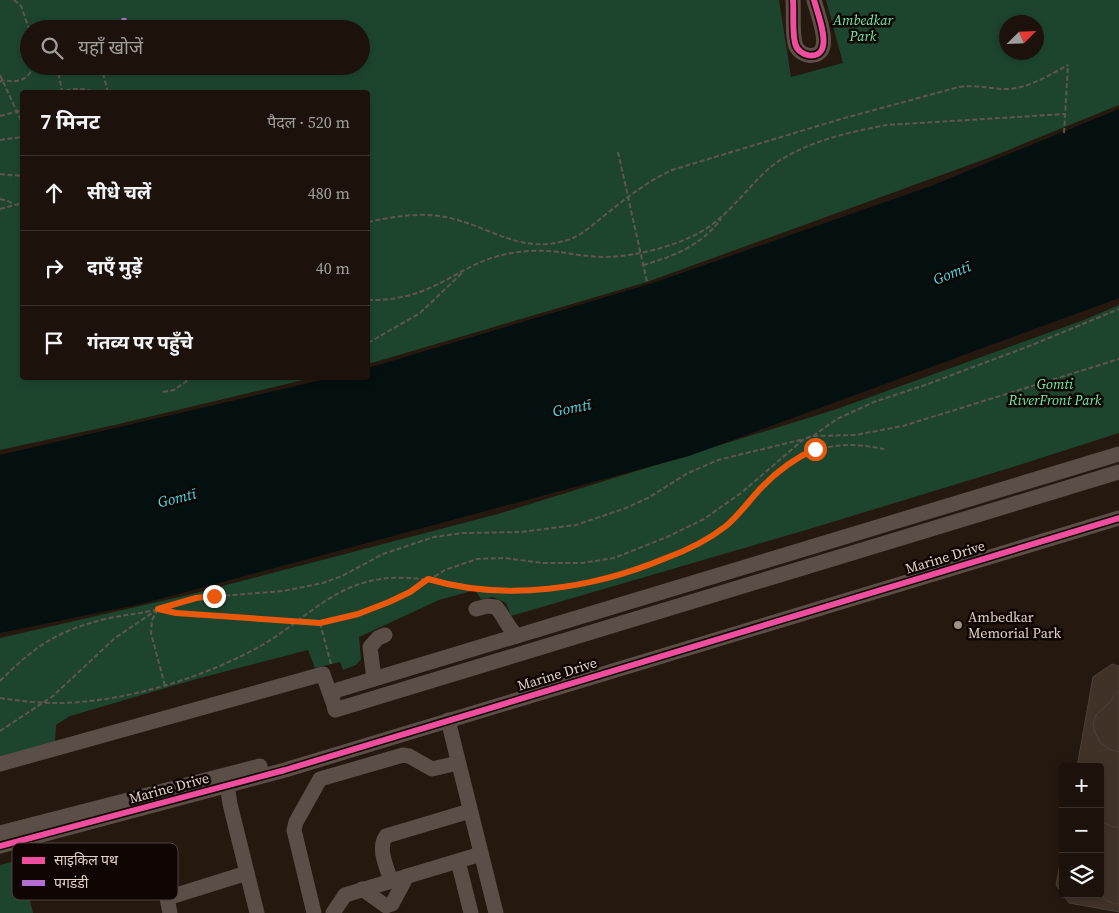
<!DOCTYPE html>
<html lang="hi">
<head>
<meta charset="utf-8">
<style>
  :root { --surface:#1c120b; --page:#292019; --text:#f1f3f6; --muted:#a09e9d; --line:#3a322c }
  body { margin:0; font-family:"Source Serif 4","Noto Sans Devanagari",serif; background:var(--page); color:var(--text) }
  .controls { position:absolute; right:15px; bottom:15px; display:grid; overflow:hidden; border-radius:5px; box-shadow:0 2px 8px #0003 }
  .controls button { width:45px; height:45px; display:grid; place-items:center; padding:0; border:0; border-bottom:1px solid var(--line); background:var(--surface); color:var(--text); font:25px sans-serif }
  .compass { position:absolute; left:999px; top:15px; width:45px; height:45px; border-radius:50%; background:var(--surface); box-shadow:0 2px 8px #0003; rotate:66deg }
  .stop { position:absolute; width:15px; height:15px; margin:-11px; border:4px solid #ea580c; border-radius:50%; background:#fff }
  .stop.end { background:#ea580c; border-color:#fff; box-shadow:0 1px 5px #0008 }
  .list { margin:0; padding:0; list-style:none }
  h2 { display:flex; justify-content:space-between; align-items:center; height:65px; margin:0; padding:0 20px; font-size:21px }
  h2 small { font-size:16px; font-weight:400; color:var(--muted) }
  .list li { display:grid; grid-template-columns:32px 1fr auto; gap:15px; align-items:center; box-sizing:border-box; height:75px; padding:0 20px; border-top:1px solid var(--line) }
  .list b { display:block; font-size:19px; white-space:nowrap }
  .list em { font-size:16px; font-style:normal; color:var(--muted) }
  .icon { flex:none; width:28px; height:28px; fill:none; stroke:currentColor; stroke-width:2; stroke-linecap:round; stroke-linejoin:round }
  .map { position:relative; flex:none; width:1119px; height:913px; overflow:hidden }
  .search { position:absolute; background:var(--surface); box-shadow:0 2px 8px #0003; left:20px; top:20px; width:350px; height:55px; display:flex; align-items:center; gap:12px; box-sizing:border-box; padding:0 18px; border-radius:28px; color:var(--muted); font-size:19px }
  .panel { position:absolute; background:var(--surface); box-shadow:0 2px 8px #0003; left:20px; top:90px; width:350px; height:290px; border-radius:5px }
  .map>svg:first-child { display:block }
</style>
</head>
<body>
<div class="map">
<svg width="1119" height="913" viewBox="0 0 1119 913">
  <rect width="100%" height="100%" fill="#25180f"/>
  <g fill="#1d452e" fill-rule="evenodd">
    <path d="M0,0H779L791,77L843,63L826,0H1119V105L991,157L647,282L368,364V92H22V378H312L119,424L0,450ZM1006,22H1036V52H1006ZM29,29H361V66H29Z"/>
    <polygon points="1119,305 1119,433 1016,466 806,530 511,616 506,603 493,597 481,599 475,590 439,600 359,637 361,659 356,665 343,670 340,662 315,668 308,650 200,678 70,716 56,725 55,742 0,757 0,638 188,595 498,514 837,409 1084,320"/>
    <polygon points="20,860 33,913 0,913 0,865"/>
  </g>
  <polygon fill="#040f10" points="1119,109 1119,298 689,456 145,603 0,633 0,455 330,378 368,378 368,368 653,283 931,186"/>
  <g fill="#413228" stroke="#4b4038">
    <polygon points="1112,664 1119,666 1119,912 1069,903 1056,885 1063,848 1063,894 1100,894 1100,767 1077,767 1093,677"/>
    <polygon points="1119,690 1119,752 1109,749 1100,742 1095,732 1093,723 1096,715 1109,703"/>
    <polygon points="1100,821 1114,827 1119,827 1119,903 1115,904 1106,900 1100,893"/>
  </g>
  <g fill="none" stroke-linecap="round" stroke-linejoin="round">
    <g stroke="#60554f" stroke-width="2" stroke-dasharray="5 2.5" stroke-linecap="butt">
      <polyline points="14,0 21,6 29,29"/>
      <polyline points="57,66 62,91"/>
      <polyline points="101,66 108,92"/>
      <polyline points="0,75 22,123"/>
      <path d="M0,82L2,80C18,83 27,81 34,66"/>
      <path d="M58,92C72,89 81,87 94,92"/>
      <polyline points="0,116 22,110"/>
      <polyline points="1064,133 1068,65"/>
      <polyline points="0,140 22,137"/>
      <polyline points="618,152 647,282"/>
      <polyline points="0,174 22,176"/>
      <polyline points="0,199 8,201 13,204"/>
      <polyline points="0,209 22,203"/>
      <path d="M368,222C396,216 426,211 454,219C493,229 521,253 564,241C581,237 592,225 605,215C626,198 648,181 672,170L841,119L959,87C978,84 993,90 1010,89C1031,87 1051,74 1068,65"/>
      <path d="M643,265C673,257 702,245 721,219"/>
      <path d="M368,300C390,301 413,296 434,286C454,277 473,263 495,257C511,252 530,250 547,251C566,252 585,257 604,257C633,257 673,247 699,233C726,218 743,193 765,172C795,144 848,132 887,125L1065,114"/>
      <polyline points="368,343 420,313 463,272"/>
      <polyline points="163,392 174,390 191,378"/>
      <polyline points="813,436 837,419 874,402 928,384 1032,345 1119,309"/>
      <polyline points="159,608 196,598 283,591 323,583 342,576 383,554 434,537 463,533 521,532 576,525 626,508 648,498 688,473 718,460 804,439"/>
      <polyline points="158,609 152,620 151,633 165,686"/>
      <polyline points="320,623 331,664"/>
      <path d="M0,681C35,646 57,631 105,619C122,615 138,614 155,610"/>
      <path d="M0,698C19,701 39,703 57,703C123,703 207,677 264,644C301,622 331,588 375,580C415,572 454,587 494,590C554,595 632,576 685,550C700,543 714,536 726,526C740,514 750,499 762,487C797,450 834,438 884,449"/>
      <polyline points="0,731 53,696 115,638 158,609 176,613 320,623 358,614 389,602 410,592 445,570 477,559 504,558 543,563 582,563 614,558 667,537 704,519 741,493 804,439 812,436 855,435 903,426 1119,359"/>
    </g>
    <g stroke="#5a4e47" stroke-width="15">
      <path d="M793,0C794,14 792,30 795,43C798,57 820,61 823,46C826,35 817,11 814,0"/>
      <polyline points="1119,454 331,692 335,710 1119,472"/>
      <path d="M476,609L487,606L496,607C504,616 508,628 517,636"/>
      <polyline points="374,679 370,647 378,638 385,635"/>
      <polyline points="448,720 496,913"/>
      <polyline points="0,764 323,674 332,700"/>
      <polyline points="227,785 230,804 257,913"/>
      <polyline points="0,833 260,766"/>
      <polyline points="0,846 285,770 1119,518"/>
      <polyline points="458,861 471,913"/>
      <path d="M391,881C387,867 377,849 386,836L470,811"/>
      <polyline points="362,889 386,906 392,904 407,876"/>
      <polyline points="170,913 167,898 247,873"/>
      <polyline points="314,913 294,830 296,822 320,779 403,755 409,756 432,769 458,763"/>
      <polyline points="333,913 345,895 481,854"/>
    </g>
    <polyline stroke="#b36fd0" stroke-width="5" stroke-dasharray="10 5" stroke-linecap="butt" points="124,18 124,29"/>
    <g stroke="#0f0502" stroke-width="9">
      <g id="cycleway">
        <path d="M793,0C794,14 792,30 795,43C798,57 820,61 823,46C826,35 817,11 814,0"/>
        <polyline points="0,846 285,770 1119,518"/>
      </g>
    </g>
    <use href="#cycleway" stroke="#ef4d9e" stroke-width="6"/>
  </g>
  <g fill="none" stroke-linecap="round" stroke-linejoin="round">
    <path stroke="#ea580c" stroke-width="6" d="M214,596L196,598L158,609L176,613L320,623L358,614L389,602L410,592L428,579C506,602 592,589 666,558C688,550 708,540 726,526C739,515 749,501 760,489C776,472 793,459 815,449"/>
  </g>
  <circle fill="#9f9086" stroke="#0f0502" stroke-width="2" cx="958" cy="625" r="5"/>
  <g text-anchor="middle" stroke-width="5" stroke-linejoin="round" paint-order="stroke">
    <g font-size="14" font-style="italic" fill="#70f1ac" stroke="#0f0502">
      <text x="863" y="25">Ambedkar<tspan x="863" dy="16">Park</tspan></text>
      <text x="1055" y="389">Gomti<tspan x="1055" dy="16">RiverFront Park</tspan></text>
    </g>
    <g font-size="14" fill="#e1d0c6" stroke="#0f0502">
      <text transform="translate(945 557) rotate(-17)" y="5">Marine Drive</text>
      <text transform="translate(557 674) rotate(-17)" y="5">Marine Drive</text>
      <text transform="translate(169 788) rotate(-15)" y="5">Marine Drive</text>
    </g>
    <g font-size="14" fill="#e1d0c6" stroke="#0f0502" text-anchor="start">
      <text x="968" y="622">Ambedkar<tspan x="968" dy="16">Memorial Park</tspan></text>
    </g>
    <g font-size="15" font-style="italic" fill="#4eddec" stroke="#0f0502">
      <text transform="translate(952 273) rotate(-22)" y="5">Gomtī</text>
      <text transform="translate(572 408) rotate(-11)" y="5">Gomtī</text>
      <text transform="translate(177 498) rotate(-14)" y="5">Gomtī</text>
    </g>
  </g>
  <rect x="12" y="843" width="166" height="57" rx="8" fill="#0f0502" stroke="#4e423d" stroke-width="1"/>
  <rect x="22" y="857" width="23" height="7" fill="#ef4d9e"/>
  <rect x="22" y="880" width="23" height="6" fill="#b36fd0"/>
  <g font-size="14" fill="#e1d0c6">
    <text x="54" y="865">साइकिल पथ</text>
    <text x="54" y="888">पगडंडी</text>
  </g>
</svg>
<div class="controls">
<button>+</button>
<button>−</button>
<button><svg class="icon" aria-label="layers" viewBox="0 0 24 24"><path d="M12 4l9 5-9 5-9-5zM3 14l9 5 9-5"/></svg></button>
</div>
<svg class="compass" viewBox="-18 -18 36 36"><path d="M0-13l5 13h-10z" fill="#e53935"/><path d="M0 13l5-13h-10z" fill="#a09e9d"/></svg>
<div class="stop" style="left:815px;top:449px"></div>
<div class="stop end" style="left:214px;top:596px"></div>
<div class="search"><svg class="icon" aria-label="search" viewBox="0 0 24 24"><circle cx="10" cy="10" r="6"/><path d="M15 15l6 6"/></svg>यहाँ खोजें</div>
<section class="panel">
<h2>7 मिनट<small>पैदल · 520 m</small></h2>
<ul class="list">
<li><svg class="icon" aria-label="ahead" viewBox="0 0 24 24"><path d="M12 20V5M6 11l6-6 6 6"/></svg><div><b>सीधे चलें</b></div><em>480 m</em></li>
<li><svg class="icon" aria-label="right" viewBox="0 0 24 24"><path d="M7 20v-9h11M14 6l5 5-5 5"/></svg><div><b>दाएँ मुड़ें</b></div><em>40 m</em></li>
<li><svg class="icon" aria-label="arrive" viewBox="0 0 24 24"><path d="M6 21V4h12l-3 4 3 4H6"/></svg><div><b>गंतव्य पर पहुँचे</b></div></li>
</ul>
</section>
</div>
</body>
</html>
